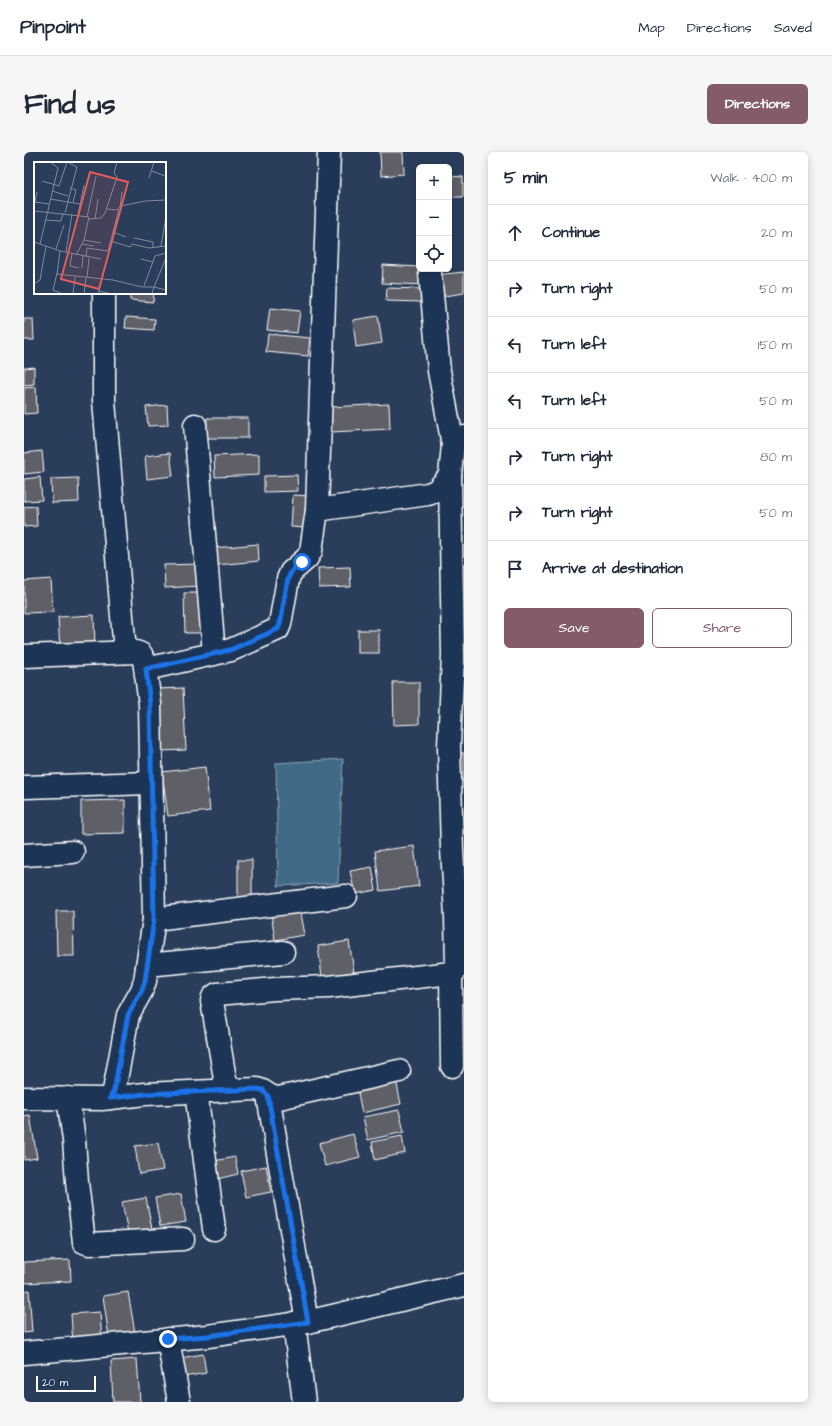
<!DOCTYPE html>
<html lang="en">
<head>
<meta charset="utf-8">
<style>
  :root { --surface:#fff; --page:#f6f6f7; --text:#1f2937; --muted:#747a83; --line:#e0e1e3; --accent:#845c67 }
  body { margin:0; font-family:"Architects Daughter",sans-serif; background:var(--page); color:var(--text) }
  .controls { position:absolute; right:12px; top:12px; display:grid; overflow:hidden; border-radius:6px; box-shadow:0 2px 10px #0003 }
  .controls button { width:36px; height:36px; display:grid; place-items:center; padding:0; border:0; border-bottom:1px solid var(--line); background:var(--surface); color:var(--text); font:20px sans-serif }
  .scale { position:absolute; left:12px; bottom:10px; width:60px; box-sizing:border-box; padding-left:4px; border:2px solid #fff; border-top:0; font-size:11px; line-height:14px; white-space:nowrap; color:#fff; -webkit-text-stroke:3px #1d3557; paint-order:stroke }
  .stop { position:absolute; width:12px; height:12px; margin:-9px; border:3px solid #1a73e8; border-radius:50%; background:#fff }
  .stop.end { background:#1a73e8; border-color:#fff; box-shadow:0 1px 4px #0008 }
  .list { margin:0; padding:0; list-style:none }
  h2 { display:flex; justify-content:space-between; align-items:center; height:52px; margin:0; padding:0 16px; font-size:17px }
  h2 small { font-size:13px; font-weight:400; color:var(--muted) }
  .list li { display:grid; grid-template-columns:26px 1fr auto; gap:12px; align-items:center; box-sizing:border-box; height:56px; padding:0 16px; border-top:1px solid var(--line) }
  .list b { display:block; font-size:15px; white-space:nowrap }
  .list em { font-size:13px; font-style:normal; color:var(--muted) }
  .actions { display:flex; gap:8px; padding:12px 16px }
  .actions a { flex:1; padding:9px 0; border:1px solid var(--accent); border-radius:6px; text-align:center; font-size:14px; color:var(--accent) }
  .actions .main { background:var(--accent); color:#fff }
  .icon { flex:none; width:22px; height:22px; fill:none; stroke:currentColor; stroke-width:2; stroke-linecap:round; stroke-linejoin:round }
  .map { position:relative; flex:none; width:440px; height:1250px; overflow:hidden; border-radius:6px }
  header { display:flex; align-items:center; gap:24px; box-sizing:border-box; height:56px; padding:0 20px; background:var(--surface); border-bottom:1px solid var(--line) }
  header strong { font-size:19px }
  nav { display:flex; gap:22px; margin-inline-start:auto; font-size:14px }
  .intro { display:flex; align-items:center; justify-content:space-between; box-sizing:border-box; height:96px; padding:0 24px }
  h1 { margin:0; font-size:28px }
  .button { padding:10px 18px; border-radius:6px; background:var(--accent); color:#fff; font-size:14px; font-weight:700 }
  main { display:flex; gap:24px; padding:0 24px }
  aside { flex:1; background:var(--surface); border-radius:6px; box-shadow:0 2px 10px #0003 }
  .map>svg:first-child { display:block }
</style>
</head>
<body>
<header>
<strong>Pinpoint</strong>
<nav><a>Map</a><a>Directions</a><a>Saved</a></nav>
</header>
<div class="intro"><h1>Find us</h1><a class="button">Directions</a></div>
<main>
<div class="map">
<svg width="440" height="1250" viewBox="0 0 440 1250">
  <rect width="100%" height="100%" fill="#2a3d5a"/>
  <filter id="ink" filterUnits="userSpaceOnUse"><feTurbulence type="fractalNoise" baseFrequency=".025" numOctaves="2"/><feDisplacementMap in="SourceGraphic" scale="8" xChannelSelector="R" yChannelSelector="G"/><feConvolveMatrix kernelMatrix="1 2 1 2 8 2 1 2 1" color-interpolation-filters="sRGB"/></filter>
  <g filter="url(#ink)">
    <polygon fill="#406a88" stroke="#8ca6b8" points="319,607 314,731 254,734 252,611"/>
    <g fill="#5e5f68" stroke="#fff">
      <polygon points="356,0 379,0 380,22 357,24"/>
      <polygon points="425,24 439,25 439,45 425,45"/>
      <polygon points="359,113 395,115 395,117 401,117 400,133 358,131"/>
      <polygon points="440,120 440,141 414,145 411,123"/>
      <polygon points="363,136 398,137 397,150 362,149"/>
      <polygon points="106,141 130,141 129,150 106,148"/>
      <polygon points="246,156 276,159 273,181 243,178"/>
      <polygon points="354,164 358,191 332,195 329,168"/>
      <polygon points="102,165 131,167 130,178 101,176"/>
      <polygon points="0,167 9,167 10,188 0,188"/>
      <polygon points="244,182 286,186 284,204 242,200"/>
      <polygon points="10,215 10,232 0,233 0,216"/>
      <polygon points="12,235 13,261 0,262 0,236"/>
      <polygon points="365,252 366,277 307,280 306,255"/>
      <polygon points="143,253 144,273 124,274 122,255"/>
      <polygon points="183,266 224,266 224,286 182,286"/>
      <polygon points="18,299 20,320 0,322 0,301"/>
      <polygon points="146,301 149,324 123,327 121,304"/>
      <polygon points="235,302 235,323 191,325 190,304"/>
      <polygon points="273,323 274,339 240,340 240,324"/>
      <polygon points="16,325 18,348 0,349 0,327"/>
      <polygon points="54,326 55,350 28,351 27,327"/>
      <polygon points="269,343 287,344 285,376 267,375"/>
      <polygon points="12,354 13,374 0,375 0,355"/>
      <polygon points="234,392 235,409 192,413 190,396"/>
      <polygon points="175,412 176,434 141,436 140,413"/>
      <polygon points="326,415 327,435 295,436 294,416"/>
      <polygon points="27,427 29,460 0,461 0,429"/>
      <polygon points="160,441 182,441 182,481 161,481"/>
      <polygon points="70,463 71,495 36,497 34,465"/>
      <rect x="334" y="478" width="21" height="23"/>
      <polygon points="369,530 395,530 395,572 370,573"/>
      <polygon points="159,536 162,598 137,599 133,537"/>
      <rect x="437" y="601" width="3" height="28"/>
      <polygon points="181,615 186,659 144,664 138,620"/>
      <polygon points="101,648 101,681 57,682 57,649"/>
      <polygon points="390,694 395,734 356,739 351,699"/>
      <rect x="214" y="708" width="14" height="46"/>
      <polygon points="348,715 352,738 331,742 326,719"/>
      <polygon points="276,756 281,783 251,788 247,761"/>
      <polygon points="32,759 49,759 50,804 33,804"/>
      <polygon points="325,789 330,820 298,825 294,794"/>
      <polygon points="371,923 377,952 338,961 332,931"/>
      <polygon points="375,958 380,980 344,988 339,965"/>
      <polygon points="6,963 13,1006 0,1008 0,964"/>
      <polygon points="329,982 336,1005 301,1014 295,991"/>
      <polygon points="378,984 381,1001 351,1008 348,990"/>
      <polygon points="134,991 139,1018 115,1022 111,994"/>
      <polygon points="211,1005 214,1022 193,1027 190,1009"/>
      <polygon points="242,1014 247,1040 222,1045 217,1019"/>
      <polygon points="157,1042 162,1070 136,1074 131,1046"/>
      <polygon points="122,1046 128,1077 104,1081 98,1050"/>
      <polygon points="46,1108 47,1129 0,1131 0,1110"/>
      <polygon points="5,1138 8,1180 0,1181 0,1139"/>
      <polygon points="104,1140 111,1181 85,1185 79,1144"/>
      <polygon points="76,1160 78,1190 49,1192 47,1162"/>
      <polygon points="179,1202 182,1221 154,1226 151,1207"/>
      <polygon points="113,1207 116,1250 89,1250 87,1209"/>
    </g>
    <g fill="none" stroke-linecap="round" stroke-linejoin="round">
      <g stroke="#fff" stroke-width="25">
        <g id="minor">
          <polyline points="406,121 415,219 429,293"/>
          <polyline points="80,141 80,249 101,500"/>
          <polyline points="171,273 190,502"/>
          <polyline points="293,358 404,342 412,339 426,324 429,293 440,285"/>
          <polyline points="0,504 112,500 117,502 120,508 126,552 130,767 121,829 118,838 104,863 90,939 86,946"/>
          <polyline points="122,517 207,498 254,477 256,472 264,427 267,420 283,406 287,399 293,358 305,0"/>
          <polyline points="1,635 127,631"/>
          <polyline points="0,703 49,700"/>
          <polyline points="130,767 322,744"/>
          <polyline points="123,813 259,800"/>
          <polyline points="427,821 428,914"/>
          <polyline points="205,938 201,927 188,849 189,845 193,842 251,837 305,835 427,821 431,819 433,815 432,764 428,697 425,595 429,503 426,324"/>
          <polyline points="172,940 190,1077"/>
          <polyline points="244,944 283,1170"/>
          <path d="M0,946L78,947L121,942L233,937C243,939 244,946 255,946L375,919"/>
          <polyline points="44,946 50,988 53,1030 60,1090 65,1092 159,1087"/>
          <polyline points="270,1171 280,1250"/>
          <polyline points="144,1187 155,1250"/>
        </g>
      </g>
      <g stroke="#fff" stroke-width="25">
        <polyline id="tertiary" points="0,1201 184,1184 283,1170 440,1133"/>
      </g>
      <use href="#minor" stroke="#1d3557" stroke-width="22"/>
      <use href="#tertiary" stroke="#1d3557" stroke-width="22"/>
    </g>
  </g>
  <g fill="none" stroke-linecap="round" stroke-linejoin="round" filter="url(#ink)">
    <polyline stroke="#1a73e8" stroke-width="5" points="144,1187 184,1184 284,1170 244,944 239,938 233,937 121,942 86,946 90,939 104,863 118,838 121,829 130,767 126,552 122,517 206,498 254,477 256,472 264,427 267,420 278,410"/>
  </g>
  <g transform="translate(10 10)">
    <rect width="132" height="132" fill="#2a3d5a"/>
    <path fill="none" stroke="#7f8b9c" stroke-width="1" d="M118,9L131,14M115,16L120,0M8,19L25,24L33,0M36,26L42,28L39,41M18,29L34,34M3,30L1,40L15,42M16,37L46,42M86,45L88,30M73,47L83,48L87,44L111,39L132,38M0,49L55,55L50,78L42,93M31,51L43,5L33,0M44,53L50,23M53,55L62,14M55,57L67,56L71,51L83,15L80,11L83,0M61,57L64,37M11,58L27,59L29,51M79,70L92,75M100,76L119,80V86M50,78L67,81M77,79L96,85L98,82L115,86L132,84M0,80L26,89L23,112L79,118L108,125H120L132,96M6,82L24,6L16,0M48,82L60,84M127,84L132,55M22,87L30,63M26,89L67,97M32,90L38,52M38,92L36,104L45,106M52,95L53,86L74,89L85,47M107,97L119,100M48,106L49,94M23,111L19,128L29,132M53,116L55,96M0,122L6,118L12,84M110,124L121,94L132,91M65,129L78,132M39,132L41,115M50,132L52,116M64,132L68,117M118,132L120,125L132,128"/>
    <path fill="#e05e5e" fill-opacity="0.15" stroke="#e05e5e" stroke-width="2" d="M56,10L94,20L65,127L27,117Z"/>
    <rect width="132" height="132" fill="none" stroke="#fff" stroke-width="2"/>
  </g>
</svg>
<div class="controls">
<button>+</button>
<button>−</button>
<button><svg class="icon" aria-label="locate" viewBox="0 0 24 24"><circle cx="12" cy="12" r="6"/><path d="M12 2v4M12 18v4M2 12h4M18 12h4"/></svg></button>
</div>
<div class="scale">20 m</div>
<div class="stop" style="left:278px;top:410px"></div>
<div class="stop end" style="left:144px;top:1187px"></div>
</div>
<aside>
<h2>5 min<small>Walk · 400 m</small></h2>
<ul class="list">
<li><svg class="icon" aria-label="ahead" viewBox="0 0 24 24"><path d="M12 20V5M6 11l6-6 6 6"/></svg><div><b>Continue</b></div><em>20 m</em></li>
<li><svg class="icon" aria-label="right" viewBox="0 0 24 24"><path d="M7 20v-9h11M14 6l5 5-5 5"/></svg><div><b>Turn right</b></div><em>50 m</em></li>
<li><svg class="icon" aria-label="left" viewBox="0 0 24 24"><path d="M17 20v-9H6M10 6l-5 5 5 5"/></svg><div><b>Turn left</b></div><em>150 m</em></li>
<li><svg class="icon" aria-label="left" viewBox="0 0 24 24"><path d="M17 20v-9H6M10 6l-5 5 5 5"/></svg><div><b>Turn left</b></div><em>50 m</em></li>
<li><svg class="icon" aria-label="right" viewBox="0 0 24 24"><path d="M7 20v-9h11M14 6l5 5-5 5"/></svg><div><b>Turn right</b></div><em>80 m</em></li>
<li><svg class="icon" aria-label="right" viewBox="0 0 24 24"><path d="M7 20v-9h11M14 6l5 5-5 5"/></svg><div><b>Turn right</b></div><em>50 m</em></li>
<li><svg class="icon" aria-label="arrive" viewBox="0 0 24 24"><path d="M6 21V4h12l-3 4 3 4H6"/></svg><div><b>Arrive at destination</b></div></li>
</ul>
<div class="actions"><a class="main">Save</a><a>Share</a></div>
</aside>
</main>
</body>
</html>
